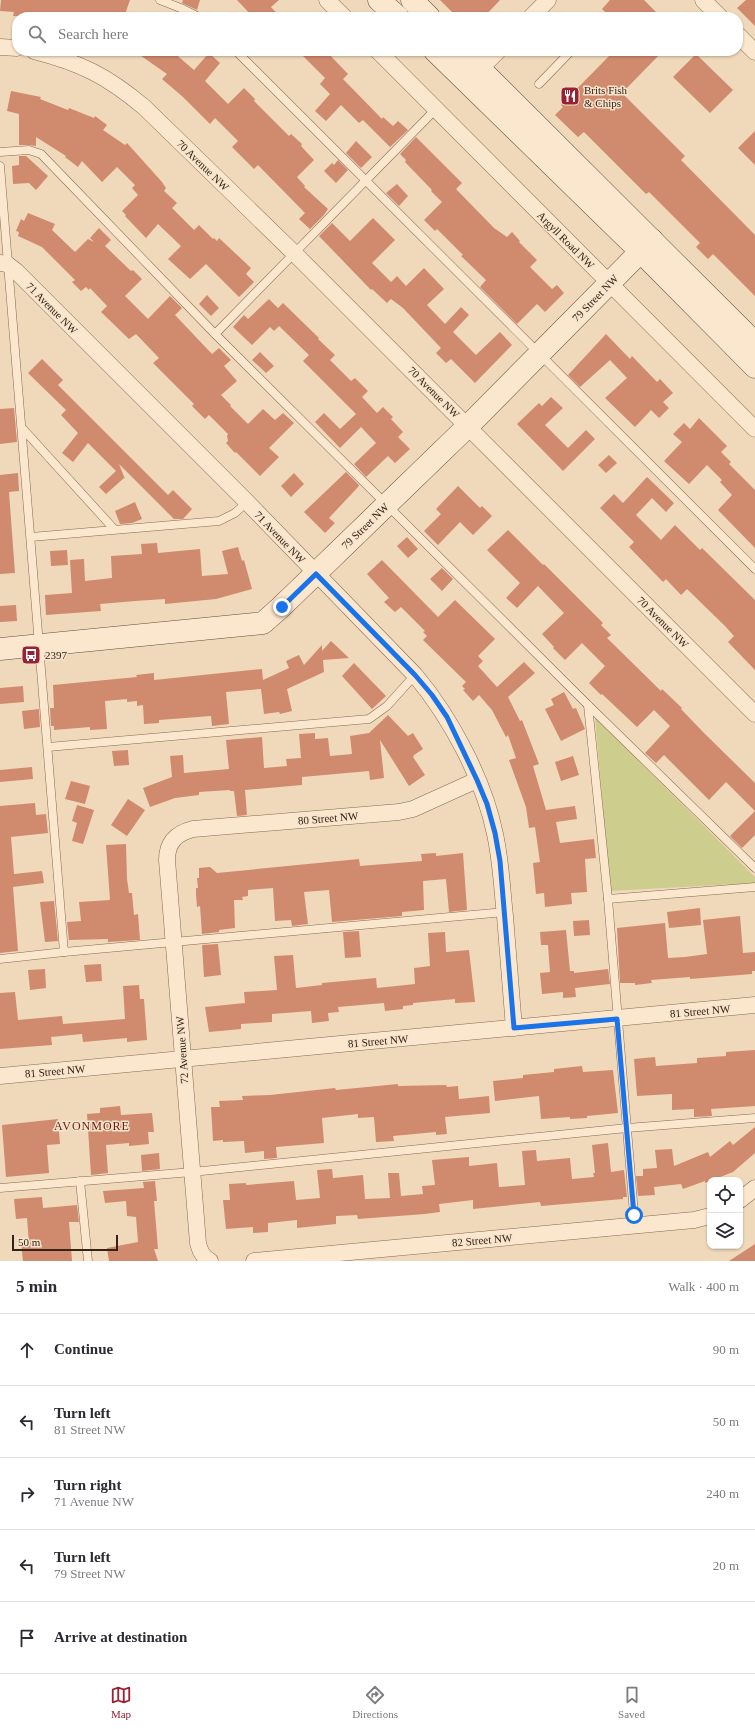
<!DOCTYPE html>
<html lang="en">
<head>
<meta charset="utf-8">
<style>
  :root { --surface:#fff; --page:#f2f2f3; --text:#2b2b33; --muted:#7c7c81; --line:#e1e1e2; --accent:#982132 }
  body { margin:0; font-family:Georgia,serif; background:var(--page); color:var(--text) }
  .controls { position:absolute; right:12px; bottom:12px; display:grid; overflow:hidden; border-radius:8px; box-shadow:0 1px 3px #0004 }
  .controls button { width:36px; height:36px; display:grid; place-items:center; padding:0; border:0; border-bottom:1px solid var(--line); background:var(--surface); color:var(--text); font:20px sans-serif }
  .scale { position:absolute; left:12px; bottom:10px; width:106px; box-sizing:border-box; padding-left:4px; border:2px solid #35231a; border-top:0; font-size:11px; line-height:14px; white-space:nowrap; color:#35231a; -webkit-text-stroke:3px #f7e4ca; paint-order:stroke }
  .stop { position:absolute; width:12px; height:12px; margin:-9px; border:3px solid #1a73e8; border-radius:50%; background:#fff }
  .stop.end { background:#1a73e8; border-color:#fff; box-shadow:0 1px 4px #0008 }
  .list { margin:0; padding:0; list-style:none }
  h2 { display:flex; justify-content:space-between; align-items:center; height:52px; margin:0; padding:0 16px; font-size:17px }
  h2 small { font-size:13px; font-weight:400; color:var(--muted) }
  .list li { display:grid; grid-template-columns:26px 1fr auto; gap:12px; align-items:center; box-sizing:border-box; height:72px; padding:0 16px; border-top:1px solid var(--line) }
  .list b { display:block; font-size:15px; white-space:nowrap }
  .list p { margin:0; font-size:13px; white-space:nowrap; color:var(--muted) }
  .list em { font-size:13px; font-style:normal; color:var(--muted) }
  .icon { flex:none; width:22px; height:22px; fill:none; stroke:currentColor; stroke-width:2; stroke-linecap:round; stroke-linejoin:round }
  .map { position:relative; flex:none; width:755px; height:1261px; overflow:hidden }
  .search { position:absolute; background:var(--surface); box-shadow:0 1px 3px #0004; left:12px; right:12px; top:12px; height:44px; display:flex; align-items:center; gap:10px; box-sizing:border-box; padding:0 14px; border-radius:16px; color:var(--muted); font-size:15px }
  .sheet { height:412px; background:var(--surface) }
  nav { display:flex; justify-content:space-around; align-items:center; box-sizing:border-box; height:56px; border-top:1px solid var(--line); background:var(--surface); font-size:11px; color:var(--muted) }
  nav a { display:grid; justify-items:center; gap:2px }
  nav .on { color:var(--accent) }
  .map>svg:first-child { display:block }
</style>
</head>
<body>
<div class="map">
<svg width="755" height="1261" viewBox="0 0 755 1261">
  <rect width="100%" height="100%" fill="#f0d9ba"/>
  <polygon fill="#cdcd8e" points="595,717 755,877 755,883 610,891"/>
  <g fill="#d08a6e">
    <polygon points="1,0 130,0 124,17 13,16 14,12 0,11"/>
    <polygon points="183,0 200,0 197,10 182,3"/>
    <polygon points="237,0 279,0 271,7 280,17 253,17"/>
    <polygon points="440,0 500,0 484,17 457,17"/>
    <polygon points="610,0 644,0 661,17 610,17 602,9"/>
    <polygon points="746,0 755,0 755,26 737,8"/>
    <polygon points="134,51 172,51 194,70 209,53 220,63 205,81 228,104 244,88 255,99 254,101 289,136 291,134 302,144 301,146 314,160 297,177 305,186 304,187 328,209 324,215 310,229 299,219 305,213 258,165 254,169 232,147 238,141 215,118 210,124 183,97 162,79 167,74"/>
    <polygon points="298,51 326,51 348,74 343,79 382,119 383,117 393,126 398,121 408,130 390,147 363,120 359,123 341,105 326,121 315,111 330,94 320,84 325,78"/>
    <polygon points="614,51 663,51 622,93 685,156 681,160 755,235 755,296 713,254 708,259 696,247 700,243 649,192 646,194 584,132 578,137 555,115 563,107 561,105"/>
    <polygon points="696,54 733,90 710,113 673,77"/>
    <polygon points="11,91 41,97 40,99 68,110 69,108 94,118 95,116 107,125 103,130 125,145 127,143 162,182 166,188 164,191 177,203 172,208 194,230 199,225 213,239 214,238 217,241 219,238 251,268 246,274 254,282 239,297 206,264 190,279 168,259 181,246 158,224 146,238 125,216 126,215 122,211 138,195 132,188 135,185 117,167 102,182 82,161 78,167 65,157 66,156 36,137 36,146 29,145 19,145 19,114 7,111"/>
    <polygon points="755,131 755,165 738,148"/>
    <polygon points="416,137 462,183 456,189 494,228 507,237 512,232 520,241 519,242 537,260 530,267 552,289 557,285 564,293 545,312 537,304 517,324 480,287 486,280 461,256 463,255 437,229 435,231 424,220 442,202 431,191 432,190 405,162 406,160 400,154"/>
    <polygon points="356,141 372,157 361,168 346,153"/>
    <polygon points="19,156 26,156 48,176 36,190 29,183 13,184 12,166 19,165"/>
    <polygon points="338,160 348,170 336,183 324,171 332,163 334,165"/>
    <polygon points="397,184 408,196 399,206 386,193"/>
    <polygon points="28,213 55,224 52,230 75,252 88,239 94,242 90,238 99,228 111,240 105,246 131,271 133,270 142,279 125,296 148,319 170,296 182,308 175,315 212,354 219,348 231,360 224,366 237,381 221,395 231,405 230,406 248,424 263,409 275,420 283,413 294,423 269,448 279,457 260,476 236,452 235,453 226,443 228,441 227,436 228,434 209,415 205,419 192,406 194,404 153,363 159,358 136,334 129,339 101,312 107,306 90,288 89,290 86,287 81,291 72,282 75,280 42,247 18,236 19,232 16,231 21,219 24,221"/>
    <polygon points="373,218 395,240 372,263 391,282 397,276 406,286 424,268 444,289 427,305 445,324 461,307 469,315 453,332 476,355 500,332 512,345 475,383 451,359 446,363 436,353 441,348 403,308 391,299 387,303 372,289 371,290 319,236 332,223 350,241"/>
    <polygon points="207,295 219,308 211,316 199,304"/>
    <polygon points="269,299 278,308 283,303 319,338 318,339 335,355 330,360 351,381 355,378 368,391 362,397 377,413 383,407 393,417 391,419 403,432 398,437 410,449 395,463 388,456 366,477 354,464 376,443 361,427 340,448 315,422 324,413 340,429 356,414 303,361 309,355 279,326 274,331 270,327 252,345 233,327 244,315 248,319"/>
    <polygon points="606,334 630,359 632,356 657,382 660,379 673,393 663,402 669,408 659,418 651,410 635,427 605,398 627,378 610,360 580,387 568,375"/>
    <polygon points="260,352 274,366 266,373 252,360"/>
    <polygon points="42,359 63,380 58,385 168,495 173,490 192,509 183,519 174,519 119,464 125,479 124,478 106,494 99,487 116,471 88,443 73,462 62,453 78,433 61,415 66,410 28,373"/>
    <polygon points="551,397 563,408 545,425 568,448 586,430 595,439 563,471 517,424 539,403 542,406"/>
    <polygon points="14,408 17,442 0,444 0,409"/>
    <polygon points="699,418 727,446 721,452 731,462 729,464 755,490 755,548 718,510 732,495 720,482 722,480 707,465 689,484 664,461 682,442 673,434 684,423 690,429"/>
    <polygon points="609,455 617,463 606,473 598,465"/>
    <polygon points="346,472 359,485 358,487 329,518 335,523 325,533 304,512"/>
    <polygon points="18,473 19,491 9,492 15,573 0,574 0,475"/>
    <polygon points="294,473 304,484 291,497 281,486"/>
    <polygon points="647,477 674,503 666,512 652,498 636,515 661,540 675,525 700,550 702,548 755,600 755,670 728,642 734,636 725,626 687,589 681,595 666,579 663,582 629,547 634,542 600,508 614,494 623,503"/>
    <polygon points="458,486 480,508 482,506 492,516 473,535 460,522 438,545 424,531 441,514 436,509"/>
    <polygon points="135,502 142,519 132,523 120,524 115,511"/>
    <polygon points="508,530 543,565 544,564 603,623 601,625 611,635 607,638 661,691 662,689 682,708 681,709 704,733 755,783 755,835 742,848 730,836 755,811 726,782 709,800 664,755 656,763 645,753 670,726 654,710 637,727 602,694 601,695 589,683 605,666 582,643 565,660 553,648 554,647 542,634 564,613 538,586 517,608 506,598 520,583 487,550"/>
    <polygon points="407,537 418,549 408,558 397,546"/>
    <polygon points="157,543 158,553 200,549 202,576 228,574 222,551 238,547 242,561 244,560 252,589 216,599 165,604 165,599 135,601 100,604 101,611 46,615 45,595 72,593 70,560 84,559 85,581 112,578 111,556 142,554 141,544"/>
    <polygon points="67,550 68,565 51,566 50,551"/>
    <polygon points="382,560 438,617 455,600 495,639 478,656 483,661 478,666 497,687 524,662 535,673 508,697 520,721 522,720 539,764 533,766 546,810 575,806 577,819 556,822 560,843 594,839 596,858 585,859 587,892 571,893 572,904 545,907 544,893 536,894 533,863 540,862 535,827 529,828 526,807 509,760 516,758 508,735 506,737 492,710 479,695 473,701 463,690 465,689 462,686 466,682 423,640 427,636 423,632 425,631 401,607 395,612 384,602 389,598 367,574"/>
    <polygon points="442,568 453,579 442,591 430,579"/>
    <polygon points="16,605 17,621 0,622 0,606"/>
    <polygon points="331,641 349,658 323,660 324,672 287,689 292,711 280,714 279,712 264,714 261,689 226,692 229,724 212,726 211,716 159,720 159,723 144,724 143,705 137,706 137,701 127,702 127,699 105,701 107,729 90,730 90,727 54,730 54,726 51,726 50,708 54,708 53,685 137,677 136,675 154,673 154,680 262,669 263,680 289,668 286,661 299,655 304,665 322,645 322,651"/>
    <polygon points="354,663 386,696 372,709 342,676"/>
    <polygon points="23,686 24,702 0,704 0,688"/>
    <polygon points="564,692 573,709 576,708 585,729 561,741 545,709 554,705 551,699"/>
    <polygon points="39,709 40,727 24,729 22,711"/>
    <polygon points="388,715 408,736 413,733 423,749 414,755 413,757 425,775 409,786 380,740 384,778 370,780 369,771 302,777 302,785 245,790 247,815 237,816 234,791 230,791 230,790 199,792 199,795 175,798 150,807 143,788 172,777 170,756 183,755 184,773 229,769 226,740 262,737 264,768 287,766 286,759 301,758 299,734 315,733 315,739 328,738 330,756 352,754 350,736 369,733"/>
    <polygon points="128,750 129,765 114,766 112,751"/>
    <polygon points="573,756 579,775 561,781 555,762"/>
    <polygon points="32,767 33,779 0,782 0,770"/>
    <polygon points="71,781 90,786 85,804 65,799"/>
    <polygon points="128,799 145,810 127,836 111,825"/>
    <polygon points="35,803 36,815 46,814 48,833 11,837 14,874 42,871 44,883 13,887 18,951 0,953 0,806"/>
    <polygon points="77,805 94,810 83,844 72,841 77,823 72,821"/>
    <polygon points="126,844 127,879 129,893 132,893 134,915 138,914 140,940 108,942 108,939 69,940 67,922 81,921 79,902 110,900 106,845"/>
    <polygon points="436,853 436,856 463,853 467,910 449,912 446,879 423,881 424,910 402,912 402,916 332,922 329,890 304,892 308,924 292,926 291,920 275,921 273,888 248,890 248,896 242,897 243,900 234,900 235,928 219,930 219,932 202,934 200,906 197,907 196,894 196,888 198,888 197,878 199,878 199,868 210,867 217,873 359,859 360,866 422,861 421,854"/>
    <polygon points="54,901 58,941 45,942 40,902"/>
    <polygon points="700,908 701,925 669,928 667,912"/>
    <polygon points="740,916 743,953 755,952 755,971 752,971 752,974 690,979 690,977 651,980 652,983 635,985 635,983 620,983 617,928 665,923 668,958 685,957 707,954 703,920"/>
    <polygon points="589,920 590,935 574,936 573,921"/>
    <polygon points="566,930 570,971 574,971 574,973 608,969 610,984 575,988 576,997 563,998 563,992 542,994 540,973 550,972 548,945 541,945 540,932"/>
    <polygon points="359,931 361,957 345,958 343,932"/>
    <polygon points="445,932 446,952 469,950 475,1002 455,1003 455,999 413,1003 413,1005 403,1006 403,1009 385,1011 384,1003 338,1007 339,1012 328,1013 329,1021 312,1023 311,1011 272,1014 272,1022 241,1024 241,1029 209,1032 205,1007 245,1003 244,992 277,990 274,956 293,955 296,988 322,985 322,983 376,978 377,988 415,984 414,968 430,966 428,933"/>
    <polygon points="218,944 221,975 204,977 202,945"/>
    <polygon points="101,964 102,981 86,982 84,965"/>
    <polygon points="45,969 46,988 30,990 28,970"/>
    <polygon points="139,985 140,999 144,999 147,1040 127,1042 127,1038 83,1042 82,1034 51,1037 52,1045 0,1049 0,993 15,992 18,1020 62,1016 63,1024 125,1019 123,986"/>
    <polygon points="755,1050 755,1106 711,1109 712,1116 694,1117 694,1109 672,1110 672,1094 637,1096 634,1059 655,1057 656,1066 697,1063 697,1058 726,1056 726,1052"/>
    <polygon points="582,1066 583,1072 613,1070 618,1113 587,1116 587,1118 570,1119 570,1117 541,1119 539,1096 495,1101 493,1081 523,1078 523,1075 554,1072 554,1069"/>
    <polygon points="398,1084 398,1086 446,1085 447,1087 458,1086 459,1099 489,1096 490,1113 445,1117 447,1134 436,1135 436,1132 393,1136 394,1141 376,1142 374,1117 358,1118 358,1114 322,1118 324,1143 276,1147 277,1158 264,1159 264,1151 245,1153 244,1141 223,1142 223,1140 213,1141 211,1107 220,1107 219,1101 243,1100 242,1096 270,1095 335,1088 336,1090"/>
    <polygon points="120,1106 121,1115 152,1113 154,1132 148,1132 149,1144 129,1146 129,1143 106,1145 108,1173 91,1175 87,1114 100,1113 100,1108"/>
    <polygon points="58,1119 60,1144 47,1145 49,1173 6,1177 2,1125"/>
    <polygon points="755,1127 755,1153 733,1172 705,1183 705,1181 683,1189 681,1184 654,1187 655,1195 638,1196 636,1176 643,1176 643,1169 657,1168 655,1150 672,1149 674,1166 708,1152 710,1157 730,1141 733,1145"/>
    <polygon points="608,1143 611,1172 624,1170 627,1197 623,1197 623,1199 541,1206 540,1202 473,1209 473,1200 439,1204 440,1212 425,1214 358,1219 357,1215 336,1216 336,1224 297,1228 297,1220 268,1223 268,1232 253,1233 253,1227 226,1229 223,1200 230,1200 229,1184 246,1183 246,1185 294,1181 296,1200 320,1198 317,1170 332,1169 333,1178 363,1175 365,1199 390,1198 388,1173 399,1173 401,1196 423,1194 422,1186 435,1185 432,1160 469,1157 469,1166 497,1163 499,1187 525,1185 522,1151 536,1150 537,1161 570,1158 572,1179 594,1177 593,1173 595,1173 592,1145"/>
    <polygon points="159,1153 160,1169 142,1171 141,1155"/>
    <polygon points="155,1181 157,1201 154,1201 158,1249 154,1249 158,1261 109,1261 107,1248 138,1242 136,1217 127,1216 126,1201 105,1203 103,1191 144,1188 143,1182"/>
    <polygon points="42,1197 43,1208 77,1205 79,1222 69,1222 72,1261 23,1261 21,1243 29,1243 27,1218 16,1219 14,1199"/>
    <polygon points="755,1244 755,1261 729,1261"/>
  </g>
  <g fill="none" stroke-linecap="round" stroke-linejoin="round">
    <g stroke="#876854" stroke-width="9">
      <g id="lane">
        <polyline points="160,0 183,9 199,17"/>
        <polyline points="236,51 755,569"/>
        <polyline points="539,84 571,51"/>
        <polyline points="0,152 29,150 41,154 215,334 588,705 755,868"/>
        <polyline points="0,166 64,952"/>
        <polyline points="215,334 436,109"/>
        <polyline points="23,429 114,529"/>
        <polyline points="31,537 219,521 235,513 247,502"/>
        <polyline points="588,705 608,899 635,1226"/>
        <polyline points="48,747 369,719 387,706 415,675"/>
        <polyline points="608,899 755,887"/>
        <polyline points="0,959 64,952 505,912"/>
        <polyline points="80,1181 88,1261"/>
        <polyline points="0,1188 192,1172 627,1128 755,1118"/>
      </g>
    </g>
    <g stroke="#876854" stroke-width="17">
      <g id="street">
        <polyline points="327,0 344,17"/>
        <polyline points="703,0 720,17"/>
        <polyline points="531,17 548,0"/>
        <polyline points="738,35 755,52"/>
        <polyline points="0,47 17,48"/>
        <path d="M34,51C81,63 107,76 144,107L294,253L755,714"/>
        <polyline points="378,51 755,429"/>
        <polyline points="472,77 498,51"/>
        <path d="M0,263L7,264L16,271L247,502L415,675C451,718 484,780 495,834C501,861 502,889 505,916C508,953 511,991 514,1028"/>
        <polyline points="0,1076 755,1005"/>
        <polyline points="740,1200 755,1188"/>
        <path d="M210,1261C203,1257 200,1252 198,1243L167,860C167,842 177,833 193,829L399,812L413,809L477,780"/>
        <polyline points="254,1261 694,1220 710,1216"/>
      </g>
    </g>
    <g stroke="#684a37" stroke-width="23">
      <g id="secondary">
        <polyline points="379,0 398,17"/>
        <polyline points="412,0 429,17"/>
        <polyline points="435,51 641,252 755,367"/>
        <polyline points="462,51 755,343"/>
        <polyline points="0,649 263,623 281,607 468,426 652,240"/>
      </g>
    </g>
    <use href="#lane" stroke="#fae7cd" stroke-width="8"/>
    <use href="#street" stroke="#fae7cd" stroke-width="16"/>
    <use href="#secondary" stroke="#fae7cd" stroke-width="22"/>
  </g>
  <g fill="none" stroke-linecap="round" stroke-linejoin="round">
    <polyline stroke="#1a73e8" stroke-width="5" points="282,607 316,574 415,675 432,695 447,717 477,780 487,804 495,833 500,861 514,1028 617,1019 634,1215"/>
  </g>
  <defs>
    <g id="restaurant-square" transform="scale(1)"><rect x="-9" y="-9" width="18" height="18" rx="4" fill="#982132" stroke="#f7e4ca"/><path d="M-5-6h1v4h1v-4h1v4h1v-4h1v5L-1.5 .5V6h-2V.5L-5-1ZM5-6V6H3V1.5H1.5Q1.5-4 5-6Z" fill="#fff"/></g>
    <g id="bus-square" transform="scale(1)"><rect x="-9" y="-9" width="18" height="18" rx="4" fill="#982132" stroke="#f7e4ca"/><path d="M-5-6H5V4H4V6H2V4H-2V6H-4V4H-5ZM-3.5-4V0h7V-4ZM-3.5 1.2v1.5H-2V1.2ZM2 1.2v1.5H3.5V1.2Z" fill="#fff"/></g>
  </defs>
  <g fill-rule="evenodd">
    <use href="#restaurant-square" x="570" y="96"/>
    <use href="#bus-square" x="31" y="655"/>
  </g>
  <g text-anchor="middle" stroke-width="3" stroke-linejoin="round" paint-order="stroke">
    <g font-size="11" fill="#35231a" stroke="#f7e4ca" text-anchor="start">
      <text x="584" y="94">Brits Fish<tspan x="584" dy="13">&amp; Chips</tspan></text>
      <text x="45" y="659">2397</text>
    </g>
    <g font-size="11" fill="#35231a" stroke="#f7e4ca">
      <text transform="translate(203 165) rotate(44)" y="4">70 Avenue NW</text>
      <text transform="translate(566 240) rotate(45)" y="4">Argyll Road NW</text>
      <text transform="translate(595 298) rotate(-46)" y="4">79 Street NW</text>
      <text transform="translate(52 308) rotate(45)" y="4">71 Avenue NW</text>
      <text transform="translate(434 392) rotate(45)" y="4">70 Avenue NW</text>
      <text transform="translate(365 526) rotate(-44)" y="4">79 Street NW</text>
      <text transform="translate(280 537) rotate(46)" y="4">71 Avenue NW</text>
      <text transform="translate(663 622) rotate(45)" y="4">70 Avenue NW</text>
      <text transform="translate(328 818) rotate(-5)" y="4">80 Street NW</text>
      <text transform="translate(700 1011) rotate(-5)" y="4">81 Street NW</text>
      <text transform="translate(378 1041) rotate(-5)" y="4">81 Street NW</text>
      <text transform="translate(182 1050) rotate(-94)" y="4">72 Avenue NW</text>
      <text transform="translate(55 1071) rotate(-5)" y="4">81 Street NW</text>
      <text transform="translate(482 1240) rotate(-5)" y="4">82 Street NW</text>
    </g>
    <g font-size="12" letter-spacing="1" fill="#641d17" stroke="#f7e4ca">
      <text x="92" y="1130">AVONMORE</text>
    </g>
  </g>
</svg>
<div class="controls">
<button><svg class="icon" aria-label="locate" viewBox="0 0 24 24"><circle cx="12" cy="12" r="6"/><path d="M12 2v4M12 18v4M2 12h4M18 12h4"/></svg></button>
<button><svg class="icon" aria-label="layers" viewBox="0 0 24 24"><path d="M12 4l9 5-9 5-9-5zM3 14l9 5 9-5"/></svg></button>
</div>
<div class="scale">50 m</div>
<div class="stop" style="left:634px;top:1215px"></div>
<div class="stop end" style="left:282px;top:607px"></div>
<div class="search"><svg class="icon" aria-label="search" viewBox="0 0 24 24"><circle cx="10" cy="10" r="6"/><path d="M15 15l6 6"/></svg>Search here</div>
</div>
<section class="sheet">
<h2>5 min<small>Walk · 400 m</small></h2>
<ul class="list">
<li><svg class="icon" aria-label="ahead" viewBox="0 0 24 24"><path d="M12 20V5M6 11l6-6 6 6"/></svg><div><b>Continue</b></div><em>90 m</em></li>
<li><svg class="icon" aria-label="left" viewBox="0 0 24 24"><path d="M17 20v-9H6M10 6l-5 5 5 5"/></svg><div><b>Turn left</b><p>81 Street NW</p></div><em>50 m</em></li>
<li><svg class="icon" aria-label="right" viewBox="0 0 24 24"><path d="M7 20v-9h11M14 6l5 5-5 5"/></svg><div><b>Turn right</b><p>71 Avenue NW</p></div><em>240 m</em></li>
<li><svg class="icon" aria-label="left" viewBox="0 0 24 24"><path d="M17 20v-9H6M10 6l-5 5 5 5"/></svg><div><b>Turn left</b><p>79 Street NW</p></div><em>20 m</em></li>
<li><svg class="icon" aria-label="arrive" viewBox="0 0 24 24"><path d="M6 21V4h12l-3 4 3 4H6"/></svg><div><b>Arrive at destination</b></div></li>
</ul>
</section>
<nav>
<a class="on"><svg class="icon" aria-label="map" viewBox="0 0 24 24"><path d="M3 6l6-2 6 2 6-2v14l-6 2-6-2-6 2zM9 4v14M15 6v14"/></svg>Map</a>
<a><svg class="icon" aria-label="directions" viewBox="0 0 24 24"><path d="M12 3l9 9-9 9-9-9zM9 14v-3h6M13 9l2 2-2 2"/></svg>Directions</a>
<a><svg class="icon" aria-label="saved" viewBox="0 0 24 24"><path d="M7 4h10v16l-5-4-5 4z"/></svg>Saved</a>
</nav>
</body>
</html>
